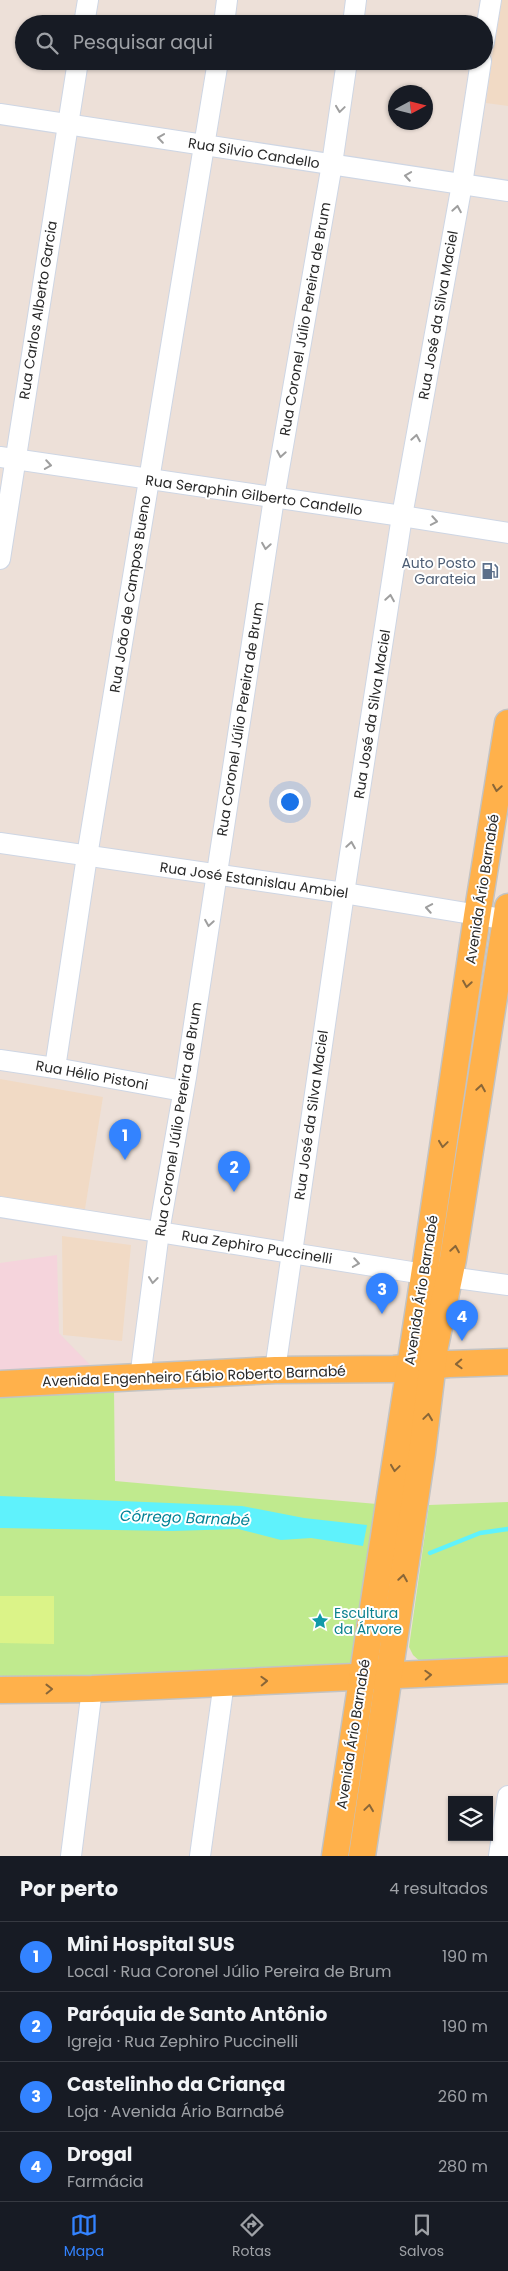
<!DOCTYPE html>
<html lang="pt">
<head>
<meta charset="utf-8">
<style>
  :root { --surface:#171b24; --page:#20242c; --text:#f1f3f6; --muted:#9ea1a6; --line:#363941; --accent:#3383ff }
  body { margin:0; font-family:Poppins,sans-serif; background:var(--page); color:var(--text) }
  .controls { position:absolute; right:15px; bottom:15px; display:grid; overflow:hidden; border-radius:0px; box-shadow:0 1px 4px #0004 }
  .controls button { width:45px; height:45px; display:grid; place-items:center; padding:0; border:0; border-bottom:1px solid var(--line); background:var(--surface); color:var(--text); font:25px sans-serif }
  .compass { position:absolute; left:388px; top:85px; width:45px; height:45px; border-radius:50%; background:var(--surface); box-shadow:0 1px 4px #0004; rotate:83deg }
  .you { position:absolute; left:289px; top:801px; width:18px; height:18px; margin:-12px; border:4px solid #fff; border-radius:50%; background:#1a73e8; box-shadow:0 0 0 8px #1a73e833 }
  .badge { display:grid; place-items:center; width:32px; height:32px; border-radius:50%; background:var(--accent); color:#fff; font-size:16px; font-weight:700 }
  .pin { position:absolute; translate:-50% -41px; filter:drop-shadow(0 1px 2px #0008) }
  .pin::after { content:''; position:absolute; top:26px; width:18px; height:15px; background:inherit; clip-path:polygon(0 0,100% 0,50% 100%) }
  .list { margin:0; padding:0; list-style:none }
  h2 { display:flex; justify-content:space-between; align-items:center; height:65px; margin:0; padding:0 20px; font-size:21px }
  h2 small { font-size:16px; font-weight:400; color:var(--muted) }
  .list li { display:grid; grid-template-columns:32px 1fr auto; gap:15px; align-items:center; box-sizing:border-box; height:70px; padding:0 20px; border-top:1px solid var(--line) }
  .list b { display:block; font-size:19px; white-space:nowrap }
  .list p { margin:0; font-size:16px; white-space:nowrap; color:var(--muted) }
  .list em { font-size:16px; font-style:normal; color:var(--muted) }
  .icon { flex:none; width:28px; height:28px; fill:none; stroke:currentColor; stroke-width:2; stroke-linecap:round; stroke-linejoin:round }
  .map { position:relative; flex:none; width:508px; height:1856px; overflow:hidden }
  .search { position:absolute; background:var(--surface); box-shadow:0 1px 4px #0004; left:15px; right:15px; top:15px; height:55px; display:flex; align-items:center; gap:12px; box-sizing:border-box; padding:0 18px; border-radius:28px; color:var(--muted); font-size:19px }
  .sheet { height:345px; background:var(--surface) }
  nav { display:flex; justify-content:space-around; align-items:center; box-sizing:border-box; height:70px; border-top:1px solid var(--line); background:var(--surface); font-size:14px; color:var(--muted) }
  nav a { display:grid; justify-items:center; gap:2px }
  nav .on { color:var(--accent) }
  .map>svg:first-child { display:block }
</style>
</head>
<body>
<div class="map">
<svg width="508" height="1856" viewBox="0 0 508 1856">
  <rect width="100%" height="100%" fill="#ede0d8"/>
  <g fill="#f1dac5">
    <polygon points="500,0 508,0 508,106 486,103"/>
    <polygon points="0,1079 103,1097 85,1209 0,1197"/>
    <polygon points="62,1236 131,1245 122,1341 63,1335"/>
  </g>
  <polygon fill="#f5d4dc" points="57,1255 59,1333 94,1369 0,1370 0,1263"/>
  <g fill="#c0ea8e">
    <polygon points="114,1388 115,1481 377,1504 355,1661 341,1667 0,1679 0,1392"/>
    <polygon points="508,1502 508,1660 423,1664 413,1655 409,1647 429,1505"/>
  </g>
  <polygon fill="#dbf388" points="0,1596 54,1596 54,1644 0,1643"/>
  <polygon fill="#5ff2fc" points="0,1496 242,1506 304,1518 367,1525 363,1546 311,1538 281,1540 238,1529 172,1531 0,1528"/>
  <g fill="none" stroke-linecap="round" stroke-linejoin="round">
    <polyline stroke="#5ff2fc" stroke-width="4.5" points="430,1553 480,1533 508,1529"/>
    <g stroke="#ced6e4" stroke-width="22">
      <g id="minor">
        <polyline points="84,24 88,0"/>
        <polyline points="224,24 227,0"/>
        <polyline points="353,24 356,0"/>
        <polyline points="484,42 491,0"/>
        <polyline points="0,114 508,191"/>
        <polyline points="0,457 402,516 508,533"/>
        <polyline points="0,559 78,61"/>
        <polyline points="0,843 344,893 508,920"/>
        <polyline points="0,1060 55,1068 183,1091"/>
        <polyline points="55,1068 87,856 218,61"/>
        <polyline points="0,1207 424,1274"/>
        <polyline points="449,1277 508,1285"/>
        <polyline points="275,1370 344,893 402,516 462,184 481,61"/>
        <polyline points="140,1378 159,1232 186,1077 274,498 332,164 347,61"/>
        <polyline points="71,1856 92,1689"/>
        <polyline points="200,1856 224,1682"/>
        <polyline points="499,1856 508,1796"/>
      </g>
    </g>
    <g stroke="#c3c3c3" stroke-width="29">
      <g id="major">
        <polyline points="0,1384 275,1370 394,1369 449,1364 508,1362"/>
        <polyline points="0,1690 92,1689 508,1670"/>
        <polyline points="335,1856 427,1256 477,916 508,723"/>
        <polyline points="362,1856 422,1453 435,1346 453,1259 508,907"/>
      </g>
    </g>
    <use href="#minor" stroke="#fff" stroke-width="20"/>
    <use href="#major" stroke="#ffb14b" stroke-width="26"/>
  </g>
  <defs><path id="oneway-chevron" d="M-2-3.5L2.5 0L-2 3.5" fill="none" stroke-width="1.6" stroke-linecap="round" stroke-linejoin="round" transform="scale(1.25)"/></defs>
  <g stroke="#9f9f9f">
    <use href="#oneway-chevron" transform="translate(340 109) rotate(98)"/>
    <use href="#oneway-chevron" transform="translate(161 138) rotate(-172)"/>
    <use href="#oneway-chevron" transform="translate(408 176) rotate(-171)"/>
    <use href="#oneway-chevron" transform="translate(457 209) rotate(-80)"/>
    <use href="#oneway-chevron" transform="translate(416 438) rotate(-80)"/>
    <use href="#oneway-chevron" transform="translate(281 454) rotate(100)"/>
    <use href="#oneway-chevron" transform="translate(48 465) rotate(9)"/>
    <use href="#oneway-chevron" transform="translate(434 521) rotate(10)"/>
    <use href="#oneway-chevron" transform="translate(266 546) rotate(99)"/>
    <use href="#oneway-chevron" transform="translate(390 598) rotate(-81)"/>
    <use href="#oneway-chevron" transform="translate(351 845) rotate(-81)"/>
    <use href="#oneway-chevron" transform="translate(429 908) rotate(-170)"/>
    <use href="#oneway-chevron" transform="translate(209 923) rotate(99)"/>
    <use href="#oneway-chevron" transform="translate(356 1263) rotate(9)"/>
    <use href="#oneway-chevron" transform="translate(153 1280) rotate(97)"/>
  </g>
  <g stroke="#896638">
    <use href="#oneway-chevron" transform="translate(497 788) rotate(99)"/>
    <use href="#oneway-chevron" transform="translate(467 984) rotate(99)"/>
    <use href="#oneway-chevron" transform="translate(481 1088) rotate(-81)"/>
    <use href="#oneway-chevron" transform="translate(443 1144) rotate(98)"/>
    <use href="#oneway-chevron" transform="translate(455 1249) rotate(-81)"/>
    <use href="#oneway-chevron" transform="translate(459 1364) rotate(178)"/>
    <use href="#oneway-chevron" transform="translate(428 1417) rotate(-82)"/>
    <use href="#oneway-chevron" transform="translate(395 1468) rotate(98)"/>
    <use href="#oneway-chevron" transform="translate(403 1578) rotate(-81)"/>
    <use href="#oneway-chevron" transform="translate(428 1675) rotate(-3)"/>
    <use href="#oneway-chevron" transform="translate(264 1681) rotate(-2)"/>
    <use href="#oneway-chevron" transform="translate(49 1689) rotate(-1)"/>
    <use href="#oneway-chevron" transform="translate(369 1808) rotate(-82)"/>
  </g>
  <defs>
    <g id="fuel-bare" transform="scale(1.35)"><path d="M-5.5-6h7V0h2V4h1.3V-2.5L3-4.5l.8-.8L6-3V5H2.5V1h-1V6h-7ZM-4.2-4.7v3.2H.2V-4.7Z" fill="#5c6f8a" stroke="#fff" stroke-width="2.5" paint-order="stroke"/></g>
    <g id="sight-bare" transform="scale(1.35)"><path d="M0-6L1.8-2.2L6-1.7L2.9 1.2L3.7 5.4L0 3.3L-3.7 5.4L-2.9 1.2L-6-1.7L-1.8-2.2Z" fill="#0f9aa8" stroke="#fff" stroke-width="2.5" paint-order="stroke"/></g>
  </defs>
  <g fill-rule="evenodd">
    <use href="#fuel-bare" x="490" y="571"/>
    <use href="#sight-bare" x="320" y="1621"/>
  </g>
  <g text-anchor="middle" stroke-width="4" stroke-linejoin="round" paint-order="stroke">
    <g font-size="14" fill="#292929" stroke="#fff">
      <text transform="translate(254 153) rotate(9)" y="5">Rua Silvio Candello</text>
      <text transform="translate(38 310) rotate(-81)" y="5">Rua Carlos Alberto Garcia</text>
      <text transform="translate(438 315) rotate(-80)" y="5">Rua José da Silva Maciel</text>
      <text transform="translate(305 319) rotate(-80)" y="5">Rua Coronel Júlio Pereira de Brum</text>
      <text transform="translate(254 495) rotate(8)" y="5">Rua Seraphin Gilberto Candello</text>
      <text transform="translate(130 594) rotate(-81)" y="5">Rua João de Campos Bueno</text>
      <text transform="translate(372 714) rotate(-81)" y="5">Rua José da Silva Maciel</text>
      <text transform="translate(240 719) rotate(-81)" y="5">Rua Coronel Júlio Pereira de Brum</text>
      <text transform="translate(254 880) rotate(8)" y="5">Rua José Estanislau Ambiel</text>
      <text transform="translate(482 889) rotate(-81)" y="5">Avenida Ário Barnabé</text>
      <text transform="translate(92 1075) rotate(10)" y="5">Rua Hélio Pistoni</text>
      <text transform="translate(311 1115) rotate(-82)" y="5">Rua José da Silva Maciel</text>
      <text transform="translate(178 1119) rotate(-81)" y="5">Rua Coronel Júlio Pereira de Brum</text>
      <text transform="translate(257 1247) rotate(9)" y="5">Rua Zephiro Puccinelli</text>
      <text transform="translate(421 1290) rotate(-81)" y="5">Avenida Ário Barnabé</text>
      <text transform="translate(194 1376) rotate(-2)" y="5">Avenida Engenheiro Fábio Roberto Barnabé</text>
      <text transform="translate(353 1734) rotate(-81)" y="5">Avenida Ário Barnabé</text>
    </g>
    <g font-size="14" fill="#4e5e75" stroke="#fff" text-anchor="end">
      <text x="476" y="568">Auto Posto<tspan x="476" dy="16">Garateia</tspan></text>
    </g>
    <g font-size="14" fill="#0d838f" stroke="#fff" text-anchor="start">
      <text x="334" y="1618">Escultura<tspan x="334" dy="16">da Árvore</tspan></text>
    </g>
    <g font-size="15" font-style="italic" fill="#028296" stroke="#fff">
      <text transform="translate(185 1518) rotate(2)" y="5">Córrego Barnabé</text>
    </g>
  </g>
</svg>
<div class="controls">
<button><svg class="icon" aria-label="layers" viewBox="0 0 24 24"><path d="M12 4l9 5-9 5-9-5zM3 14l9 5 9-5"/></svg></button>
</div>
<svg class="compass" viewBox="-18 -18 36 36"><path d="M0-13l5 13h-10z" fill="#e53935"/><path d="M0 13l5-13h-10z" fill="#9ea1a6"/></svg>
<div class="you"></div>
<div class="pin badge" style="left:125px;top:1160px">1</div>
<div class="pin badge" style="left:234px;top:1192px">2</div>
<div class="pin badge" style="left:382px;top:1314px">3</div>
<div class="pin badge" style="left:462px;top:1341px">4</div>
<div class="search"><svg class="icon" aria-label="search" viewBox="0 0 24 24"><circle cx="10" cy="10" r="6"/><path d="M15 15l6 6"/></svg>Pesquisar aqui</div>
</div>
<section class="sheet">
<h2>Por perto<small>4 resultados</small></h2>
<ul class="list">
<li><span class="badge">1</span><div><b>Mini Hospital SUS</b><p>Local · Rua Coronel Júlio Pereira de Brum</p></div><em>190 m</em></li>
<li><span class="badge">2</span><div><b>Paróquia de Santo Antônio</b><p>Igreja · Rua Zephiro Puccinelli</p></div><em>190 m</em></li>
<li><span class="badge">3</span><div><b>Castelinho da Criança</b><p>Loja · Avenida Ário Barnabé</p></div><em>260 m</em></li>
<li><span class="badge">4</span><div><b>Drogal</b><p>Farmácia</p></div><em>280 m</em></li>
</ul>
</section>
<nav>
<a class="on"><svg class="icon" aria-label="map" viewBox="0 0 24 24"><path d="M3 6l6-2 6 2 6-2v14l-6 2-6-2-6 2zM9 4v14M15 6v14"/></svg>Mapa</a>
<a><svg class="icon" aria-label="directions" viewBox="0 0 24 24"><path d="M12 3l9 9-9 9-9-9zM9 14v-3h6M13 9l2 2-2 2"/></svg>Rotas</a>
<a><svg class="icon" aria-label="saved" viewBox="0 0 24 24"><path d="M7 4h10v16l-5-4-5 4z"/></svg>Salvos</a>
</nav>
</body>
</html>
